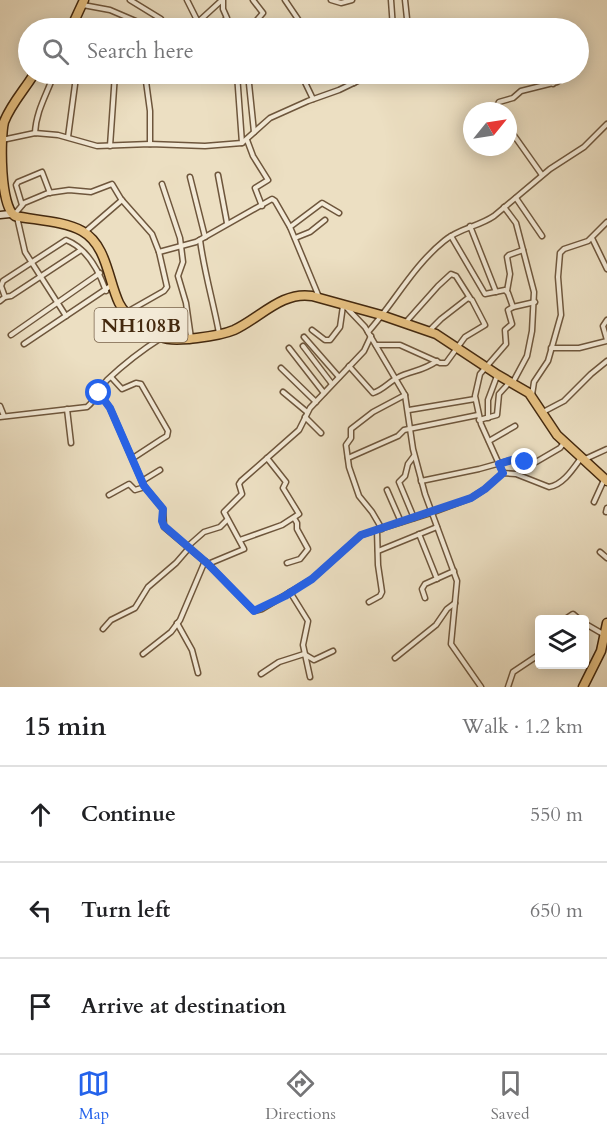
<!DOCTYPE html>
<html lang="en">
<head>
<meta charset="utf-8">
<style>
  :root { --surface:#fff; --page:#f6f6f6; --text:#202124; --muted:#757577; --line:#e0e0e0; --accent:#2563eb }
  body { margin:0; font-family:Cardo,serif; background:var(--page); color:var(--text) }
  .controls { position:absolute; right:18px; bottom:18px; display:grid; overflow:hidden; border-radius:6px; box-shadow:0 3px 15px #0003 }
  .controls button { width:54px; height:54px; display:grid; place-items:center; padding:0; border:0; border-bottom:2px solid var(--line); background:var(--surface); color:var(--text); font:30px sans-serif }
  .compass { position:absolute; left:463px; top:102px; width:54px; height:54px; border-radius:50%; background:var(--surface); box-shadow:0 3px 15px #0003; rotate:60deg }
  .stop { position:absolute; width:18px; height:18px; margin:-14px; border:4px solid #2563eb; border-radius:50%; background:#fff }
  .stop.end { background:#2563eb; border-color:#fff; box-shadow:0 2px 6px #0008 }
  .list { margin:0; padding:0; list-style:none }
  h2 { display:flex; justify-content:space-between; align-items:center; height:78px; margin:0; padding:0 24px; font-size:26px }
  h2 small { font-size:20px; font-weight:400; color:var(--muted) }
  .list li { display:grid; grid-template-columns:39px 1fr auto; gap:18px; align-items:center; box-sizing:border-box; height:96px; padding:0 24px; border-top:2px solid var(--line) }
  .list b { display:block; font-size:22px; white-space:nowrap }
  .list em { font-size:20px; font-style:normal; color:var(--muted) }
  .icon { flex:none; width:33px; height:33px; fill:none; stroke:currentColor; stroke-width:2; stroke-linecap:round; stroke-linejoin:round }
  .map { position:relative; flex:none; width:607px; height:687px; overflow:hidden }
  .search { position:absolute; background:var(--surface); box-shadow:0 3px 15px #0003; left:18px; right:18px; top:18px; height:66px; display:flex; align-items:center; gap:15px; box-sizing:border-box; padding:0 21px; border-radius:33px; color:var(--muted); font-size:22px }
  .sheet { height:366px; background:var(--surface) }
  nav { display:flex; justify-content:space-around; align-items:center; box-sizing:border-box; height:84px; border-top:2px solid var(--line); background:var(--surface); font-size:16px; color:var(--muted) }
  nav a { display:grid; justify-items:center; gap:3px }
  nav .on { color:var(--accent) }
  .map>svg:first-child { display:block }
</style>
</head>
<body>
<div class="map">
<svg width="607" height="687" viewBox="0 0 607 687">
  <rect width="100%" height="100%" fill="#ecdfc2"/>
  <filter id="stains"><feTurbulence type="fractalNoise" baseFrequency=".00333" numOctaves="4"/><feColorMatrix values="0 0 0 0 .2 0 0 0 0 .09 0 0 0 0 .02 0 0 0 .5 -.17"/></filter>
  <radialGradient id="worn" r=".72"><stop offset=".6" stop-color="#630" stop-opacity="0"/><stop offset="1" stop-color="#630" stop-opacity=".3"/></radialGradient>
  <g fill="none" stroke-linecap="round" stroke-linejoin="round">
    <g stroke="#6e563c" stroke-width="7">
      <g id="street">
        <polyline points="130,0 161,19 160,24 156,28"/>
        <polyline points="187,0 198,22 222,0"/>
        <polyline points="253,0 263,13 257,20 261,28"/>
        <polyline points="285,0 304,28"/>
        <polyline points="331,0 341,3 352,0"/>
        <polyline points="391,0 393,28"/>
        <polyline points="405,0 408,28"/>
        <polyline points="83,5 110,10 152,28"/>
        <polyline points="76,21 88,28"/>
        <polyline points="198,22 205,28"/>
        <polyline points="216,28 227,18 223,9 223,0"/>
        <polyline points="320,28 322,28"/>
        <polyline points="145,74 150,111 150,144"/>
        <polyline points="237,74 242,143"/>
        <polyline points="248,74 254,132"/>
        <polyline points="301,74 313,99"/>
        <polyline points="348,74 354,83"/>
        <polyline points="553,84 556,74"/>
        <polyline points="499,111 497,106 499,102 513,98 521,91 557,82 569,74"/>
        <polyline points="508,127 542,175"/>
        <path d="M35,133C36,111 47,94 54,74"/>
        <polyline points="68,137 76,77"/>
        <polyline points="2,140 35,133 58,135 97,146 150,144 205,146 242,143 270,118 308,101 339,90 372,74"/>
        <polyline points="247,140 253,156 268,180 255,188 262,206"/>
        <polyline points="110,146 115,74"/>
        <polyline points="218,175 227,223"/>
        <polyline points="190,177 205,237"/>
        <polyline points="162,184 180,238 183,262 178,276 186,303 191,338"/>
        <polyline points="516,198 542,236"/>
        <polyline points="22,205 16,185 18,182 42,172 50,193"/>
        <polyline points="504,207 516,223 534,292 532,331 527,356 512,384"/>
        <polyline points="14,215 24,203 48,193 69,190 91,192 112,184 121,199 152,234 159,252 167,287 164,291 127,312"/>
        <polyline points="17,217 25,252 66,316"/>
        <polyline points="470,226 496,292"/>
        <polyline points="85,232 122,200"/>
        <polyline points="451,236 485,294 505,290 508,293 513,307 535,302"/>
        <polyline points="295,238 310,232 325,220"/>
        <polyline points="592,238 607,269"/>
        <path d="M200,240C204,271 213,301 219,333"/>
        <polyline points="159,252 196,242 272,199 275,201 290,227"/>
        <polyline points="507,291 510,274 507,257 509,255 523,250"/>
        <polyline points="5,297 11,296 81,250"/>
        <polyline points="319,297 290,227 322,203 339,213"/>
        <path d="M0,301L5,297L1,286L3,281L66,240C87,248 99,271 106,291"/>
        <polyline points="346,307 365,327 405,395 413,449 425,494 457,581 451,644 481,687"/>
        <polyline points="607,320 603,326 607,340"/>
        <polyline points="406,322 438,286 451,274 456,276 470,298"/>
        <polyline points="312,330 325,340 330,340 340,327 343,306"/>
        <path d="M368,332C394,303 413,266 444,241C459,228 478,227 494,216L550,169L584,147L607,124"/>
        <polyline points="11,335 100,273"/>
        <polyline points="304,337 339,377"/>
        <polyline points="24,344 112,285"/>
        <polyline points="376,345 400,345 440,363 446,363 465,337 485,325 472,300 468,298 441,319 430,330"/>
        <polyline points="303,346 332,384"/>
        <polyline points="289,348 324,393"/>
        <polyline points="551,348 579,348 607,341"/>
        <path d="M349,366L373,393C383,390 389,382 397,378C412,370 421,372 437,361"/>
        <polyline points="281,368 316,402"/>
        <polyline points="111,377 122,389 136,383 141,384 168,431 167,436 162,439 133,458"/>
        <polyline points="283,392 307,412"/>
        <path d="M99,393L110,408L144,486L163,509L164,527L208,564L254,611L262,609L312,579L361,535L431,513L471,498L485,489L503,473L516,474L549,487C563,485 573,469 581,458"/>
        <polyline points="532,395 534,382 548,361 561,315 558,277 560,253 564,249 588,241 607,222"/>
        <polyline points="0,406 4,416"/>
        <polyline points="67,409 71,443"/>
        <polyline points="409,410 475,399"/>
        <polyline points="543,412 564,401 591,374 607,361"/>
        <path d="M0,417L87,407C96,400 99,389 107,380C123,365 142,350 161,338"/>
        <polyline points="305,417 321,433"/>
        <polyline points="488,418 488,400 497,376"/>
        <polyline points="479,420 497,415 499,394 509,383"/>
        <polyline points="489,441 515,426"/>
        <polyline points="414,456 408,464 405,476 399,482 414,518"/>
        <polyline points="348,458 398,436 404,430 478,415"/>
        <polyline points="583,460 607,449"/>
        <polyline points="503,473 481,424 475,396 480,374 506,344 505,330 512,324 508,310 513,307"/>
        <polyline points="142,481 160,470"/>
        <polyline points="421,481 479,469 515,459 529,463 536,462 560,448 564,443"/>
        <polyline points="387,490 401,522"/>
        <polyline points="109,495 129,484 135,490 145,487"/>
        <polyline points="594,502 604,480"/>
        <polyline points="606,512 607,508"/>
        <polyline points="382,529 372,512 359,496 349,467 346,445 351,438 351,429 373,412 405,395"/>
        <polyline points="419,534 437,579"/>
        <polyline points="240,540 282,525 299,514 283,488 286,482 267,458"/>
        <polyline points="187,547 204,532 220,527 227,520"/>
        <polyline points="378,551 437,527"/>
        <polyline points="600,552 607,558"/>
        <polyline points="287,563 300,559 308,549 297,529 297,523 294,518"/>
        <polyline points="208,564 244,549 224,512 242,494 239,484 241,481 299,430 310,408 364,351 371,336"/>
        <polyline points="290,592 308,621 303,645 310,677"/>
        <polyline points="425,598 422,589 425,584 454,571"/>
        <polyline points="369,602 380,596 382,592 378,565 377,530"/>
        <polyline points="564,620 573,614 580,620"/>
        <polyline points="177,623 192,650 198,673"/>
        <polyline points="584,623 603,634"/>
        <polyline points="103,629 111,620 135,608 148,587 176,563 189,548"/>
        <polyline points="143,654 171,632 180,620 205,561"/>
        <polyline points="395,658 436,625 447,609 455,603"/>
        <polyline points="261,674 279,662 304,654 314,660 333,651"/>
        <polyline points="508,687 513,672 540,654"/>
      </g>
    </g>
    <g stroke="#44290f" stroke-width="9">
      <polyline id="secondary" points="0,215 10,214"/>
    </g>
    <g stroke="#44290f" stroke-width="11">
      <g id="highway">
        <polyline points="71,28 84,0"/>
        <path d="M34,74C25,89 11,104 4,122C0,139 0,207 15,216C34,220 65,221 82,231C107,245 108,280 119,303C126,317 147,332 161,337C170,341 180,339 189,339C204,337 220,336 234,330C260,318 282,291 312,296L381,315L436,334L498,375L529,393L557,435L607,481"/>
        <polyline points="583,687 601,651 607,623"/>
      </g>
    </g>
    <use href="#street" stroke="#f3ead7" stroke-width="4"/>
    <use href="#secondary" stroke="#f3ead7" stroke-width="6"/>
    <use href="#highway" stroke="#e6c081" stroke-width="8"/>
  </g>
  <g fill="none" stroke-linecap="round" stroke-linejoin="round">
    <polyline stroke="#2563eb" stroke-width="8" points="99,393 110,408 144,486 163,509 162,521 164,526 208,564 254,611 285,596 312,579 361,535 471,498 485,489 503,473 499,464 515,459 525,462"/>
  </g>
  <g text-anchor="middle" stroke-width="4.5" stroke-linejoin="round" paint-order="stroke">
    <rect fill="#f3ead7" stroke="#78634b" stroke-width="1.5" x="94.5" y="308" width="93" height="34" rx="4.5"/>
    <g font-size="20" font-weight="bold" fill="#44290f">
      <text x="141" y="332">NH108B</text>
    </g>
  </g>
  <rect width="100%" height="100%" filter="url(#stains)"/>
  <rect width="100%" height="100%" fill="url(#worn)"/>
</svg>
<div class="controls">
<button><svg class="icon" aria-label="layers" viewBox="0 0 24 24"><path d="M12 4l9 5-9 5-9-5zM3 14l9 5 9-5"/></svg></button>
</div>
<svg class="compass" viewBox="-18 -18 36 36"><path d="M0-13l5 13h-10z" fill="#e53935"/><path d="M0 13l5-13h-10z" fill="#757577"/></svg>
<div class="stop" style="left:99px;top:393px"></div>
<div class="stop end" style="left:525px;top:462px"></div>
<div class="search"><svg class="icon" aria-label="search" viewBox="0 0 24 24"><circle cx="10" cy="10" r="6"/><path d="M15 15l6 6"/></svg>Search here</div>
</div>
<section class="sheet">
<h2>15 min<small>Walk · 1.2 km</small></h2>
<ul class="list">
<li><svg class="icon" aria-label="ahead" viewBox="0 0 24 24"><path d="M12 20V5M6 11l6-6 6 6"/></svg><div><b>Continue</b></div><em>550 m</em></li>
<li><svg class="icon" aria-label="left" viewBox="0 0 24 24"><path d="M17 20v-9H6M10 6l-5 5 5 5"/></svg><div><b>Turn left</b></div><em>650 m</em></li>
<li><svg class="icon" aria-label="arrive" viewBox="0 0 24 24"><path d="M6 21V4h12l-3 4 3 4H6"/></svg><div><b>Arrive at destination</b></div></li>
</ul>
</section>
<nav>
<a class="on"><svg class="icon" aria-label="map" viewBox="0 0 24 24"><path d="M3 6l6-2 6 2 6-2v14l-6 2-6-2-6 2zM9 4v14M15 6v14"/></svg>Map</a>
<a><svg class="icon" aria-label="directions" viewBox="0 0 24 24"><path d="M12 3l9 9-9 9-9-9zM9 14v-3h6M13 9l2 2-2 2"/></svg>Directions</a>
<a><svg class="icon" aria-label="saved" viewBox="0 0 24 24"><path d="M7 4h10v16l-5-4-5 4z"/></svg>Saved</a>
</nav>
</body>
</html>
